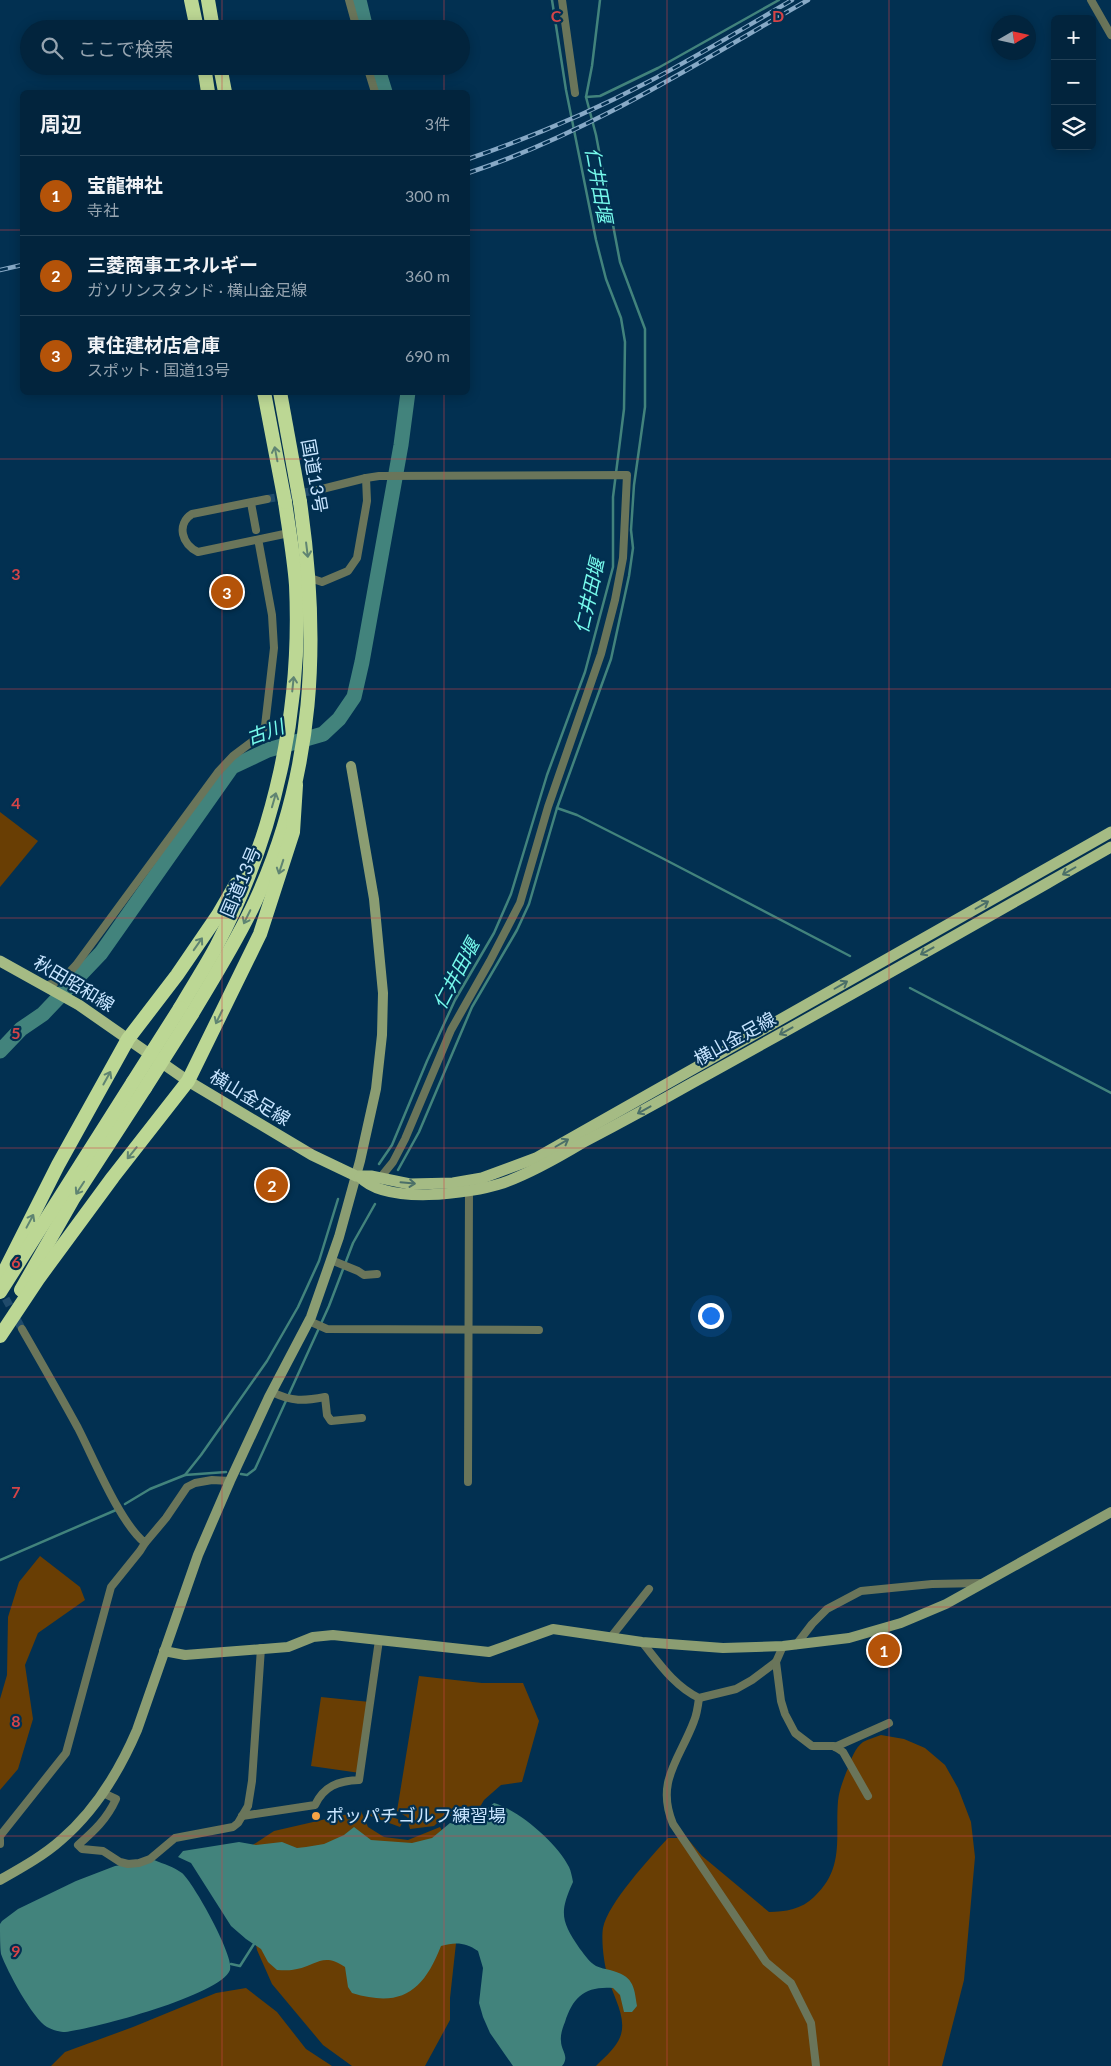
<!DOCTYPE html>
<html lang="ja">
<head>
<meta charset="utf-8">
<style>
  :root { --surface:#02243d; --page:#103048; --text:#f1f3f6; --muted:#96a4b0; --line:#234157; --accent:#b45309 }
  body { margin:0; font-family:Lato,"Noto Sans JP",sans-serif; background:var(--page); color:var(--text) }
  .controls { position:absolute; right:15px; top:15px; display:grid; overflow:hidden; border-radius:8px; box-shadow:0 2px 12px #0003 }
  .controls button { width:45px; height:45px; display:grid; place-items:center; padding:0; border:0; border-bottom:1px solid var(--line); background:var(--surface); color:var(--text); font:25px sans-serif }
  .compass { position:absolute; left:991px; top:15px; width:45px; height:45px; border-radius:50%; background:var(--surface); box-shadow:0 2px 12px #0003; rotate:81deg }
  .you { position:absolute; left:710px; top:1315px; width:18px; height:18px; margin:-12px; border:4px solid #fff; border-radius:50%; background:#1a73e8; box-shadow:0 0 0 8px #1a73e833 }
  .badge { display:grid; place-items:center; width:32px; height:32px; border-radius:50%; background:var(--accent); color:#fff; font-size:16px; font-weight:700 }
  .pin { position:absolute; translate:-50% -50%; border:2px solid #fff; box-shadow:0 1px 5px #0006 }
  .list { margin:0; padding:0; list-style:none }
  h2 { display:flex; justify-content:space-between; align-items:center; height:65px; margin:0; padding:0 20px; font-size:21px }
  h2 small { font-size:16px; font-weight:400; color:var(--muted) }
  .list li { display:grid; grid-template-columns:32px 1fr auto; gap:15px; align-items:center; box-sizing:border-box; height:80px; padding:0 20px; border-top:1px solid var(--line) }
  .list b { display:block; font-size:19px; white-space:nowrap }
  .list p { margin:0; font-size:16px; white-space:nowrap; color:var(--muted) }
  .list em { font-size:16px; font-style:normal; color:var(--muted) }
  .icon { flex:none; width:28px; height:28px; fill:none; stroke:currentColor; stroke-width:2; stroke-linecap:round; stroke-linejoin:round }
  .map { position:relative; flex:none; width:1111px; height:2066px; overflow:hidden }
  .search { position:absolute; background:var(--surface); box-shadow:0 2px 12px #0003; left:20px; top:20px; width:450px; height:55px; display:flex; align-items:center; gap:12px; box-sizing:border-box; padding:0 18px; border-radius:28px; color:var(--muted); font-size:19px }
  .panel { position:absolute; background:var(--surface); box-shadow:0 2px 12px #0003; left:20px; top:90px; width:450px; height:305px; border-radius:8px }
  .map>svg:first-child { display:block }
</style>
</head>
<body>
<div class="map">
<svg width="1111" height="2066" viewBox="0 0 1111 2066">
  <rect width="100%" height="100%" fill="#023051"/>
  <g fill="#693e04">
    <polygon points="0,812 38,841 0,887"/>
    <polygon points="40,1556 80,1587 85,1600 38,1633 25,1665 33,1719 18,1769 0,1790 0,1699 7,1675 8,1617 19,1582"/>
    <polygon points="419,1676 482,1683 523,1683 539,1721 522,1782 501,1785 484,1800 477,1812 465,1816 444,1816 434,1826 410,1829 407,1817 397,1811"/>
    <polygon points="321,1697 370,1702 360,1773 311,1766"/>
    <path d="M881,1735L904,1739L925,1748L945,1765L958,1788L971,1822L975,1857L964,1980L942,2066H596C603,2059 612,2051 617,2043C631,2022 613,1998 608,1977C604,1965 601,1940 603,1928C608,1903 650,1858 668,1838H687L702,1856L769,1912C785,1912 802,1909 814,1897C845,1868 835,1838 838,1801C839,1790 844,1778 848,1768C851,1759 855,1748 863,1742C868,1739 876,1737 881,1735Z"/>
    <polygon points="367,1808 403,1821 400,1827 365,1814"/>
    <polygon points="361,1811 368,1827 384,1837 408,1840 440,1827 449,1843 459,1916 450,1998 450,2020 425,2066 352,2066 323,2045 272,1984 257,1950 239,1854 274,1831"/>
    <polygon points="246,1988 277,2012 306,2049 332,2066 51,2066 65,2052 133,2027 216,1993"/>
  </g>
  <g fill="#42837c">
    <path d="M494,1803C520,1811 557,1843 569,1867C571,1871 572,1877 573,1882C559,1913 561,1921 580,1949C585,1955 589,1962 596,1966C600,1968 606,1969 610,1970C633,1976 634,1985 637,2006L632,2012H624L620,1995L613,1988C585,1986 573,1997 565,2022C563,2027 560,2035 561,2041C561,2051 570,2056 562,2066H513L490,2033L483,2017L479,2003L483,1968L478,1951C465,1942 455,1942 441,1946C423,1992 401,2008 352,1993L348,1987L345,1967C323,1952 317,1965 297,1969C290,1971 283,1970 277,1970L268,1962L261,1949L246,1939L231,1926L191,1863L178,1857L183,1851L239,1842L256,1845L282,1842L297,1848L306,1847L324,1844L344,1835L354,1827L371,1840L412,1843L432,1838L450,1823C471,1829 480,1814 494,1803Z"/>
    <path d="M154,1860C164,1864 174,1867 182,1873C193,1882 235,1957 230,1970C221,1995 93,2029 65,2032C61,2032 52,2030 47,2027C33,2019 7,1971 1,1954C0,1946 0,1933 0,1924L2,1921L18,1909L76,1881L115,1866Z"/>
  </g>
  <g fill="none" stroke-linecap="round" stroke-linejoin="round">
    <g stroke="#42837c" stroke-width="2.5">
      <polyline points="586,97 600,96 658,68 779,0"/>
      <polyline points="557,808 577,815 660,857 850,956"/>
      <polyline points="910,988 1111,1093"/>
      <polyline points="379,1164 392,1145 427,1061 455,1000 494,933 511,894 547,775 585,672 613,567 613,497 624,409 625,342 621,318 606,279 596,240 566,90 552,0"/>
      <polyline points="398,1170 419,1132 472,1007 517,930 529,904 557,808 611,659 629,576 633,548 631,530 634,485 645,407 645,329 620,262 596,135 586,97 592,66 600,0"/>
      <polyline points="241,1474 247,1475 255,1469 329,1306 353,1243 375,1204"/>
      <polyline points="185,1475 201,1455 267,1361 298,1307 319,1261 338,1199"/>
      <polyline points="125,1504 150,1489 185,1475 226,1472"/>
      <polyline points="0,1560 116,1510"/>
      <polyline points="231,1964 240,1966 254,1944"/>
    </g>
    <g stroke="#42837c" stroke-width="15">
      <polyline points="359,0 366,29"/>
      <polyline points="377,66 385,92"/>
      <polyline points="0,1051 21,1029 43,1014 101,953 232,767 268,750 323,734 339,719 354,697 362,662 401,445 408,392"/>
    </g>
    <g stroke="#204b6b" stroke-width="8" stroke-dasharray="8 4" stroke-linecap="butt">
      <polyline points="267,499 318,490"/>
      <polyline points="0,1288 22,1329"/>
    </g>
    <g stroke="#6a755a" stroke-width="8">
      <polyline points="349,0 357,29"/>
      <polyline points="562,0 575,93"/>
      <polyline points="1091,0 1111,35"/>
      <polyline points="367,66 375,92"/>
      <polyline points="318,490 366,478 379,476 627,475 623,558 615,600 601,654 548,807 520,903 490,961 451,1030 405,1139 393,1162 380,1178"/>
      <path d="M267,499L192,514C176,524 182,545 198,552L289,533"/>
      <polyline points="251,503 256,530"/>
      <polyline points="310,578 322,582 348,571 357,558 367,501 366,478"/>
      <polyline points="46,986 63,979 76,965 218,772 233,756 257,738 265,726 274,648 272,615 259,544"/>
      <polyline points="331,1260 358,1271 364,1275 377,1274"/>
      <polyline points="309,1321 327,1329 539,1330"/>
      <path d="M22,1329C41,1362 60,1395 78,1428C94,1459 120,1523 145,1543L166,1518L187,1487L195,1483L212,1480L230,1481"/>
      <path d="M272,1392C292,1402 304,1401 325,1397L327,1415L331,1421L362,1418"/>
      <polyline points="468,1482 469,1188"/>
      <polyline points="611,1637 649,1589"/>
      <path d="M642,1642C659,1663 674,1686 699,1698L736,1689L752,1680L776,1662L783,1646"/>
      <polyline points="796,1645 812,1624 827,1609 861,1591 932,1584 982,1583"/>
      <polyline points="776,1662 781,1701 785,1714 795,1733 812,1746 834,1746 843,1752 868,1796"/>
      <path d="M699,1698C698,1706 697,1714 694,1721C680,1759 655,1781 673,1824L766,1962L791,1983L811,2023L816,2066"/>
      <polyline points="835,1747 889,1723"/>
      <path d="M103,1793L116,1799C107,1819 94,1831 78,1845L82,1849L103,1851L120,1862L128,1864L139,1863L150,1859L175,1838L233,1827L238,1823L248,1806L252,1781L261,1648"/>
      <path d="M242,1816L315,1805C324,1786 338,1781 359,1780L379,1640"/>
      <polyline points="0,1836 66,1753 111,1587 140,1551 145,1543"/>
      <polyline points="0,1840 0,1844"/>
    </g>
    <g stroke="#8b9d72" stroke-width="10">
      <polyline points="164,1651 185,1655 288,1647 313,1637 333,1635 489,1652 553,1629 642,1642 723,1648 783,1646 849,1638 901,1623 946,1604 1111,1512"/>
      <path d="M0,1880C21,1868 43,1856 61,1840C96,1810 119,1772 137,1730L198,1555L230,1481L269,1397L311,1317L339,1237L360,1161L376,1089L382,1035L383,993L374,899L351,766"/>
    </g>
    <g stroke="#a5bb84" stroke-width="11">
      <polyline points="0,961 79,1005 188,1081 312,1155 356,1176 371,1176 410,1184 453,1183 482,1178 536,1158 1111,832"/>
      <path d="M360,1177C386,1205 469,1194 503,1183C531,1173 557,1158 582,1143C620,1123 657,1103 694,1082C834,1005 972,926 1111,847"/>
    </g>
    <g stroke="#bcd794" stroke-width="14">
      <polyline points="191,0 197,29"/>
      <polyline points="208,0 213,29"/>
      <polyline points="204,66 208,92"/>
      <polyline points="220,66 225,92"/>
      <path d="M180,1008C192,987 206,966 217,945C275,835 302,710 296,585C294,558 289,530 285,502"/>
      <path d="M192,1014C214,977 237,941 255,902C315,772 320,641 300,502"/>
      <polyline points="0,1280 58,1165 128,1039 177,975 218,915 236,884"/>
      <polyline points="21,1290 73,1199 145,1088"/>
      <polyline points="0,1292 133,1082"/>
      <polyline points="0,1336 38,1279 113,1177 188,1081 260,934 293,832 296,785"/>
    </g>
    <g stroke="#87a9c6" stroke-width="4.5">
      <g id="rail">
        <path d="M468,159C529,138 589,113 646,83C696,57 744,28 792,0"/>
        <path d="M468,173C589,133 697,63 808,0"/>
        <polyline points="0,270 22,265"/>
      </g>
    </g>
    <use href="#rail" stroke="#023051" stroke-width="2.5" stroke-dasharray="8" stroke-linecap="butt"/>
    <g stroke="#bcd794" stroke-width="14">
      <polyline points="264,392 285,502"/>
      <polyline points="280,392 300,502"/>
      <polyline points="133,1082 180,1008"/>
      <polyline points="145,1088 192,1014"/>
    </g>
  </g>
  <defs><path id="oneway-shaft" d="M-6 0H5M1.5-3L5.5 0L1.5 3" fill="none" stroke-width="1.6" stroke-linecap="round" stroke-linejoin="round" transform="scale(1.25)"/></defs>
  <g stroke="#5f8472">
    <use href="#oneway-shaft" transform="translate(276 454) rotate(-101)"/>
    <use href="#oneway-shaft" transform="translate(307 550) rotate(83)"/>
    <use href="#oneway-shaft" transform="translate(293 684) rotate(-84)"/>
    <use href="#oneway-shaft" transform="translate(274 800) rotate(-74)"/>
    <use href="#oneway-shaft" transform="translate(281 867) rotate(108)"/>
    <use href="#oneway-shaft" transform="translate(247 917) rotate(116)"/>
    <use href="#oneway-shaft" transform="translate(198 944) rotate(-55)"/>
    <use href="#oneway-shaft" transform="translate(219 1017) rotate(116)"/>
    <use href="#oneway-shaft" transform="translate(107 1078) rotate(-61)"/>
    <use href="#oneway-shaft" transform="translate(132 1153) rotate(129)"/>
    <use href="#oneway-shaft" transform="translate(80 1188) rotate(123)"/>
    <use href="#oneway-shaft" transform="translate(30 1221) rotate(-62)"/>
  </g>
  <g stroke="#4b6f68">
    <use href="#oneway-shaft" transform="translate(1069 871) rotate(150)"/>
    <use href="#oneway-shaft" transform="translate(982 905) rotate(-30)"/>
    <use href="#oneway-shaft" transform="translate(927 951) rotate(151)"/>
    <use href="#oneway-shaft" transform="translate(841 985) rotate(-30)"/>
    <use href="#oneway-shaft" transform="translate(786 1031) rotate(151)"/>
    <use href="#oneway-shaft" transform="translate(644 1110) rotate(151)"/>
    <use href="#oneway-shaft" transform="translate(562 1143) rotate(-30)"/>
    <use href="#oneway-shaft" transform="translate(408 1183) rotate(5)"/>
  </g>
  <path fill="none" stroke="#d44448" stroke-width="1" stroke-opacity="0.55" d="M222,0V29M444,0V29M667,0V2066M889,0V2066M222,66V92M444,66V92M0,230H22M468,230H1111M222,392V2066M444,392V2066M0,459H1111M0,689H1111M0,918H1111M0,1148H1111M0,1377H1111M0,1607H1111M0,1836H1111"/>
  <circle fill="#f5a345" stroke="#023051" stroke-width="2" cx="316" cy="1816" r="5"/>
  <g text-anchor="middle" stroke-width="4.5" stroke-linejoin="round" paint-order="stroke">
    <g font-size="18" fill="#c8e5ff" stroke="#023051">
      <text transform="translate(314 476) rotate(80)" y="6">国道13号</text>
      <text transform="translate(241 882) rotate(-67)" y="6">国道13号</text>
      <text transform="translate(74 984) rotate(31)" y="6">秋田昭和線</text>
      <text transform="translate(735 1039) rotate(-29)" y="6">横山金足線</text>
      <text transform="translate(250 1098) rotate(31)" y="6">横山金足線</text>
    </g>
    <g font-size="18" fill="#c8e5ff" stroke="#023051" text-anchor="start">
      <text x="326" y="1822">ポッパチゴルフ練習場</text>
    </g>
    <g font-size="19" font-style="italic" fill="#76faec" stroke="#023051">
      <text transform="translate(599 185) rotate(80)" y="7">仁井田堰</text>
      <text transform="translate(589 596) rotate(-77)" y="7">仁井田堰</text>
      <text transform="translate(265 732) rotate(-20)" y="7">古川</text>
      <text transform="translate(456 974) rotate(-62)" y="7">仁井田堰</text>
    </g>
  </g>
  <g font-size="16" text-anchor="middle" font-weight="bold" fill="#d44448" stroke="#023051" stroke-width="4.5" stroke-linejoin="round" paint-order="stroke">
    <text x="556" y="22">C</text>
    <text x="778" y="22">D</text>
    <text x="16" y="580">3</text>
    <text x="16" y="809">4</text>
    <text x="16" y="1039">5</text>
    <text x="16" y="1268">6</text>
    <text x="16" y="1498">7</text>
    <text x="16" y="1727">8</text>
    <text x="16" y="1957">9</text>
  </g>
</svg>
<div class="controls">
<button>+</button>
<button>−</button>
<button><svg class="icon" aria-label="layers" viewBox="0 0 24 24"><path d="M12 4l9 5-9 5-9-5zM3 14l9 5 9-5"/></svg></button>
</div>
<svg class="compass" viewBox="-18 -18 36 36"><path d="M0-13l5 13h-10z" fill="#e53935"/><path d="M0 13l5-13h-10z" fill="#96a4b0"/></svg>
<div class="you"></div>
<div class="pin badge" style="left:884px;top:1650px">1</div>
<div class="pin badge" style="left:272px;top:1185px">2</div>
<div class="pin badge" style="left:227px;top:592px">3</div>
<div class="search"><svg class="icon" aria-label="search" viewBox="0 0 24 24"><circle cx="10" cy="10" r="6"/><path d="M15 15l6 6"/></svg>ここで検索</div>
<section class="panel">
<h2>周辺<small>3件</small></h2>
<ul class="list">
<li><span class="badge">1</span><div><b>宝龍神社</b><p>寺社</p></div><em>300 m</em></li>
<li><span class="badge">2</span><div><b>三菱商事エネルギー</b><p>ガソリンスタンド · 横山金足線</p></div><em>360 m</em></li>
<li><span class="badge">3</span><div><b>東住建材店倉庫</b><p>スポット · 国道13号</p></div><em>690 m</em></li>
</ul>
</section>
</div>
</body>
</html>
